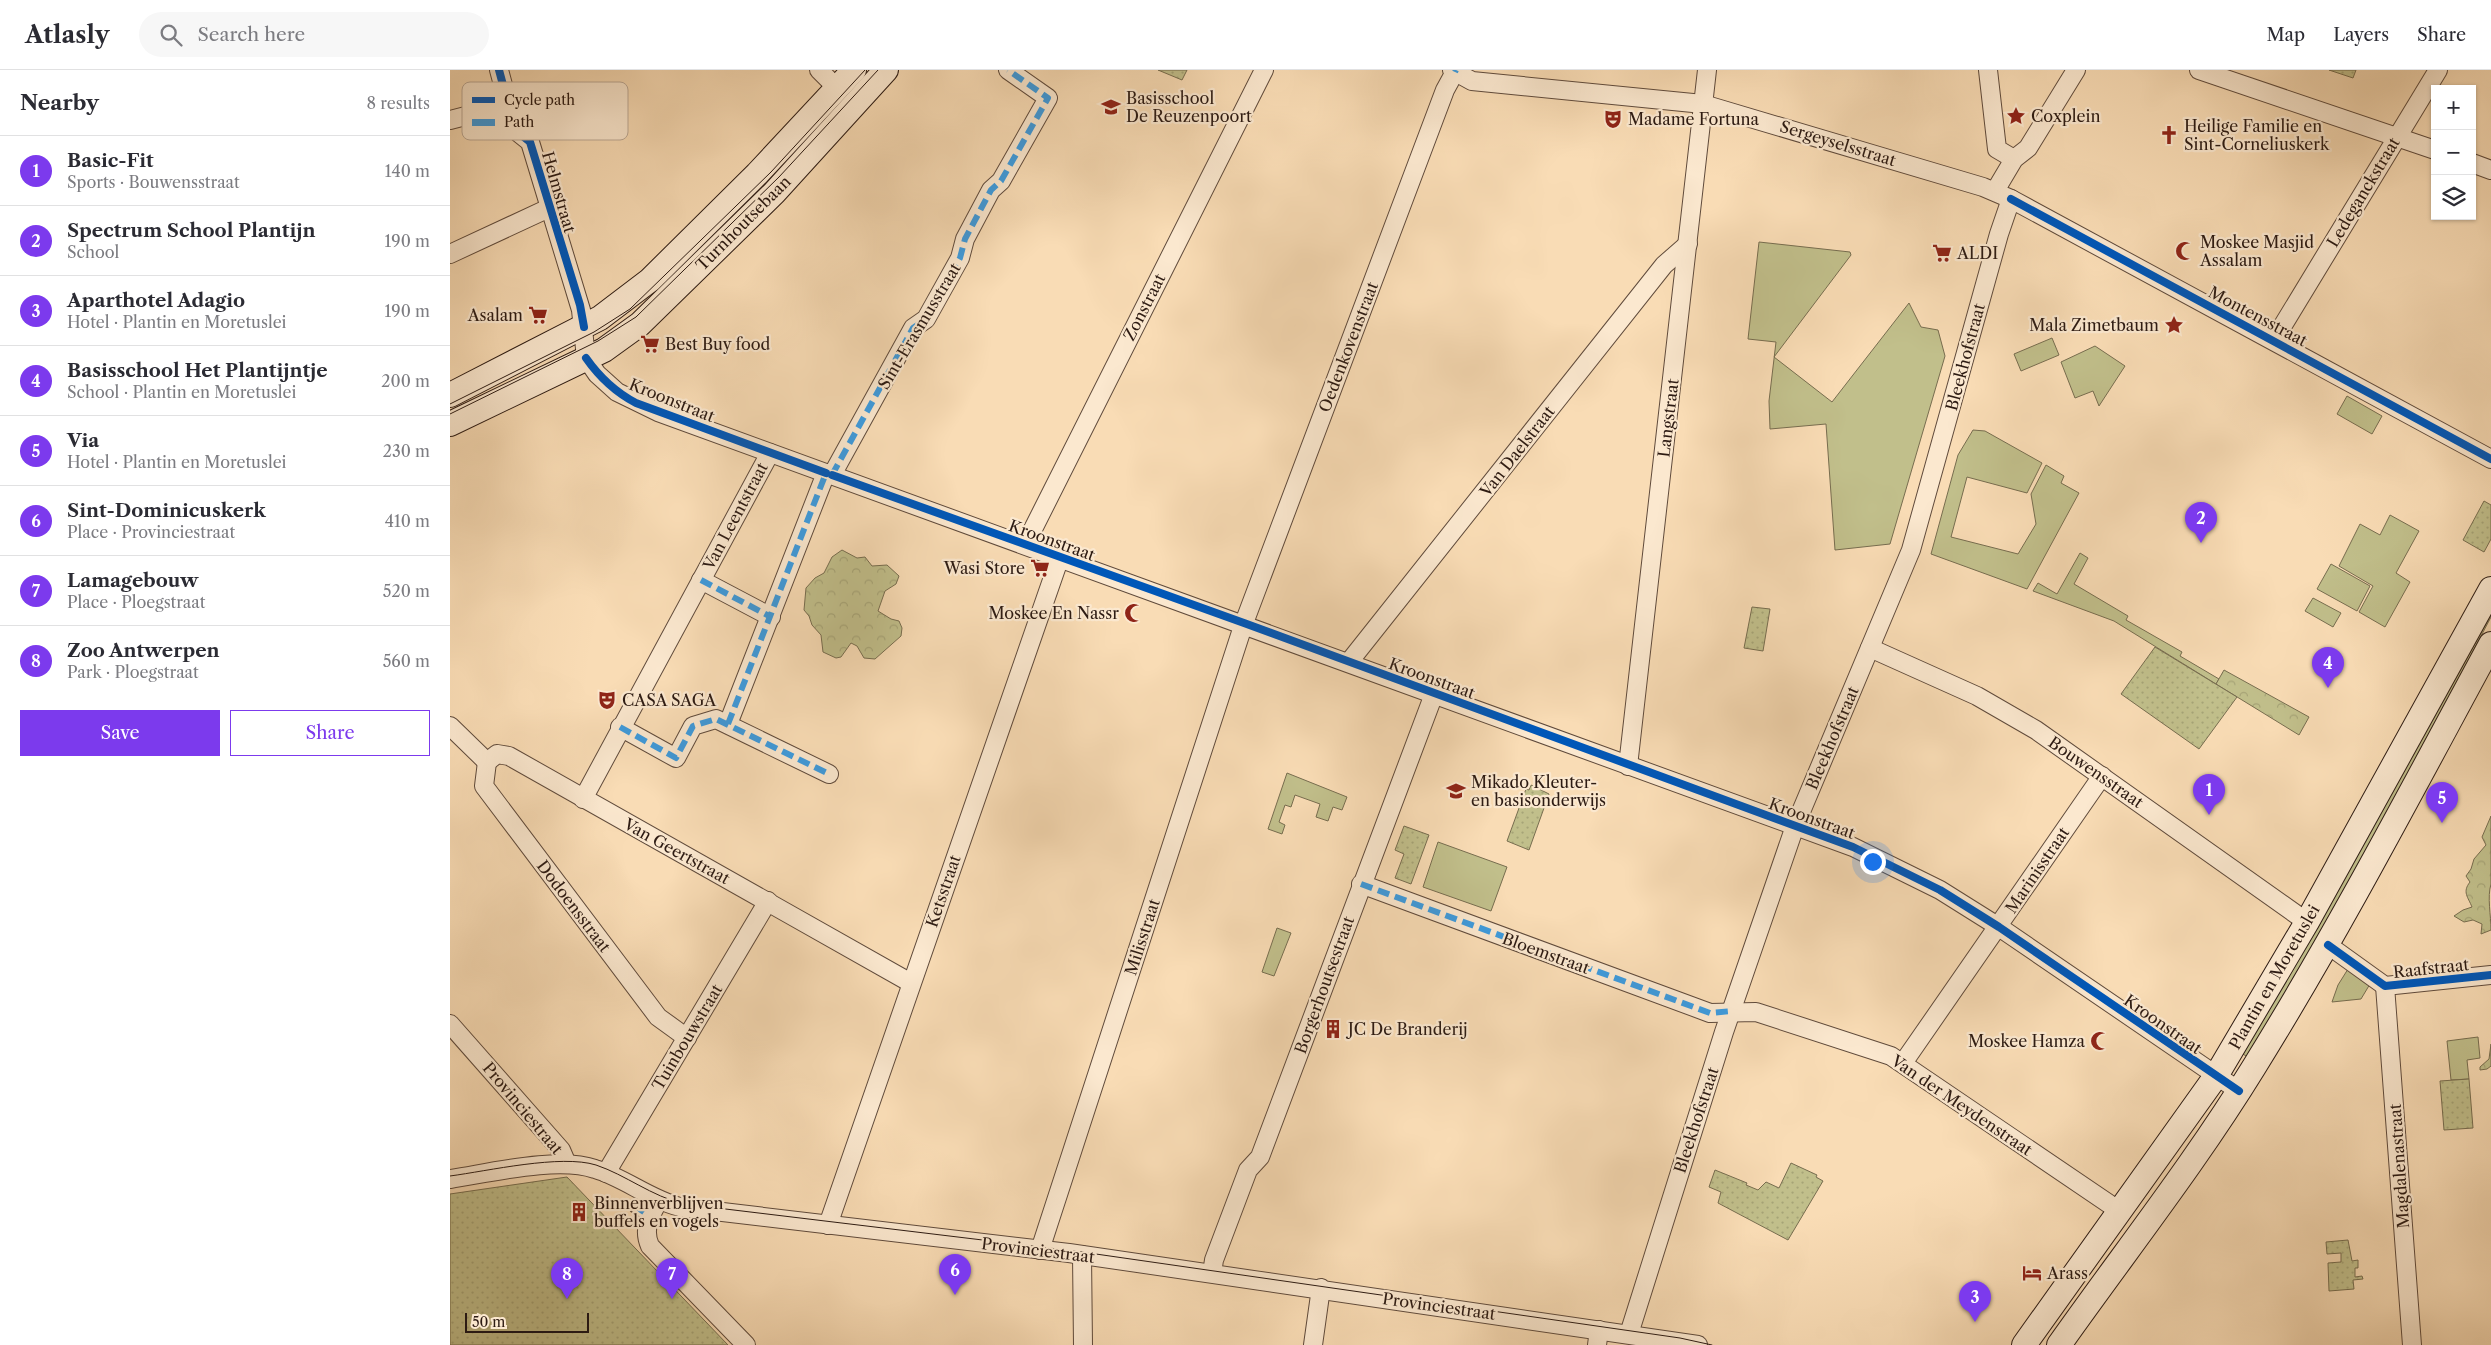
<!DOCTYPE html>
<html lang="en">
<head>
<meta charset="utf-8">
<style>
  :root { --surface:#fff; --page:#f7f7f7; --text:#2b2b33; --muted:#7c7c81; --line:#e1e1e2; --accent:#7c3aed }
  body { margin:0; font-family:"Libre Caslon Text",serif; background:var(--page); color:var(--text) }
  .controls { position:absolute; right:15px; top:15px; display:grid; overflow:hidden; border-radius:0px; box-shadow:0 1px 4px #0004 }
  .controls button { width:45px; height:45px; display:grid; place-items:center; padding:0; border:0; border-bottom:1px solid var(--line); background:var(--surface); color:var(--text); font:25px sans-serif }
  .scale { position:absolute; left:15px; bottom:12px; width:124px; box-sizing:border-box; padding-left:5px; border:2px solid #2d1b13; border-top:0; font-size:14px; line-height:18px; white-space:nowrap; color:#2d1b13; -webkit-text-stroke:4px #fbe8cf; paint-order:stroke }
  .you { position:absolute; left:1422px; top:791px; width:18px; height:18px; margin:-12px; border:4px solid #fff; border-radius:50%; background:#1a73e8; box-shadow:0 0 0 8px #1a73e833 }
  .badge { display:grid; place-items:center; width:32px; height:32px; border-radius:50%; background:var(--accent); color:#fff; font-size:16px; font-weight:700 }
  .pin { position:absolute; translate:-50% -41px; filter:drop-shadow(0 1px 2px #0008) }
  .pin::after { content:''; position:absolute; top:26px; width:18px; height:15px; background:inherit; clip-path:polygon(0 0,100% 0,50% 100%) }
  .list { margin:0; padding:0; list-style:none }
  h2 { display:flex; justify-content:space-between; align-items:center; height:65px; margin:0; padding:0 20px; font-size:21px }
  h2 small { font-size:16px; font-weight:400; color:var(--muted) }
  .list li { display:grid; grid-template-columns:32px 1fr auto; gap:15px; align-items:center; box-sizing:border-box; height:70px; padding:0 20px; border-top:1px solid var(--line) }
  .list b { display:block; font-size:19px; white-space:nowrap }
  .list p { margin:0; font-size:16px; white-space:nowrap; color:var(--muted) }
  .list em { font-size:16px; font-style:normal; color:var(--muted) }
  .actions { display:flex; gap:10px; padding:15px 20px }
  .actions a { flex:1; padding:11px 0; border:1px solid var(--accent); border-radius:0px; text-align:center; font-size:18px; color:var(--accent) }
  .actions .main { background:var(--accent); color:#fff }
  .icon { flex:none; width:28px; height:28px; fill:none; stroke:currentColor; stroke-width:2; stroke-linecap:round; stroke-linejoin:round }
  .map { position:relative; flex:none; width:2041px; height:1275px; overflow:hidden }
  header { display:flex; align-items:center; gap:30px; box-sizing:border-box; height:70px; padding:0 25px; background:var(--surface); border-bottom:1px solid var(--line) }
  header strong { font-size:24px }
  nav { display:flex; gap:28px; margin-inline-start:auto; font-size:18px }
  .search { width:350px; height:45px; background:var(--page); display:flex; align-items:center; gap:12px; box-sizing:border-box; padding:0 18px; border-radius:28px; color:var(--muted); font-size:19px }
  main { display:flex }
  aside { flex:1; background:var(--surface) }
  .map>svg:first-child { display:block }
</style>
</head>
<body>
<header>
<strong>Atlasly</strong>
<div class="search"><svg class="icon" aria-label="search" viewBox="0 0 24 24"><circle cx="10" cy="10" r="6"/><path d="M15 15l6 6"/></svg>Search here</div>
<nav><a>Map</a><a>Layers</a><a>Share</a></nav>
</header>
<main>
<aside>
<h2>Nearby<small>8 results</small></h2>
<ul class="list">
<li><span class="badge">1</span><div><b>Basic-Fit</b><p>Sports · Bouwensstraat</p></div><em>140 m</em></li>
<li><span class="badge">2</span><div><b>Spectrum School Plantijn</b><p>School</p></div><em>190 m</em></li>
<li><span class="badge">3</span><div><b>Aparthotel Adagio</b><p>Hotel · Plantin en Moretuslei</p></div><em>190 m</em></li>
<li><span class="badge">4</span><div><b>Basisschool Het Plantijntje</b><p>School · Plantin en Moretuslei</p></div><em>200 m</em></li>
<li><span class="badge">5</span><div><b>Via</b><p>Hotel · Plantin en Moretuslei</p></div><em>230 m</em></li>
<li><span class="badge">6</span><div><b>Sint-Dominicuskerk</b><p>Place · Provinciestraat</p></div><em>410 m</em></li>
<li><span class="badge">7</span><div><b>Lamagebouw</b><p>Place · Ploegstraat</p></div><em>520 m</em></li>
<li><span class="badge">8</span><div><b>Zoo Antwerpen</b><p>Park · Ploegstraat</p></div><em>560 m</em></li>
</ul>
<div class="actions"><a class="main">Save</a><a>Share</a></div>
</aside>
<div class="map">
<svg width="2041" height="1275" viewBox="0 0 2041 1275">
  <defs>
    <pattern id="forest-crowns" width="20" height="18" patternUnits="userSpaceOnUse" patternTransform="scale(1.25)"><rect width="20" height="18" fill="#c1bf8b"/><path d="M2 6a3 3 0 1 1 6 0M12 15a3 3 0 1 1 6 0" fill="none" stroke="#a6a477"/></pattern>
    <pattern id="park-dots" width="8" height="8" patternUnits="userSpaceOnUse" patternTransform="scale(1.25)"><rect width="8" height="8" fill="#c1bf8b"/><path d="M2 2h.1M6 6h.1" fill="none" stroke="#a6a477" stroke-width="1.8" stroke-linecap="round"/></pattern>
  </defs>
  <rect width="100%" height="100%" fill="#f9dcb5"/>
  <filter id="stains"><feTurbulence type="fractalNoise" baseFrequency=".004" numOctaves="4"/><feColorMatrix values="0 0 0 0 .2 0 0 0 0 .09 0 0 0 0 .02 0 0 0 .5 -.17"/></filter>
  <radialGradient id="worn" r=".72"><stop offset=".6" stop-color="#630" stop-opacity="0"/><stop offset="1" stop-color="#630" stop-opacity=".3"/></radialGradient>
  <g fill="#c1bf8b" stroke="#776d4f">
    <polygon points="1309,172 1400,182 1401,185 1324,287 1382,332 1459,233 1471,257 1488,260 1495,286 1440,474 1385,480 1376,354 1320,359 1319,331 1326,272 1298,269"/>
    <polygon points="1602,268 1609,285 1571,301 1564,284"/>
    <polygon points="1645,276 1675,296 1649,336 1643,321 1625,328 1611,292"/>
    <polygon points="1897,326 1932,346 1922,364 1887,344"/>
    <polygon points="1523,360 1535,361 1592,393 1577,423 1517,407 1501,467 1568,484 1586,454 1581,424 1596,395 1614,406 1611,413 1629,423 1577,519 1481,484 1508,385"/>
    <polygon points="1940,445 1969,461 1946,503 1960,512 1935,557 1909,542 1923,516 1889,496 1910,454 1930,465"/>
    <polygon points="1630,483 1638,488 1624,514 1678,546 1676,550 1732,582 1730,586 1769,609 1766,614 1664,551 1583,521 1588,513 1607,524"/>
    <polygon points="1881,494 1920,516 1907,541 1867,519"/>
    <polygon points="1863,528 1891,543 1883,557 1855,541"/>
    <polygon points="2041,534 2041,547 2021,585 2012,613 1801,989 1788,981"/>
    <polygon points="837,703 897,727 892,740 883,737 878,751 866,747 870,734 845,725 841,737 835,735 829,752 835,755 832,764 818,759"/>
    <polygon points="988,772 1057,797 1041,841 973,817"/>
    <polygon points="827,858 841,863 824,906 812,902"/>
    <polygon points="1898,899 1920,914 1911,929 1882,932 1888,915"/>
    <polygon points="2028,967 2030,988 2017,990 2019,1009 2001,1010 1997,971"/>
  </g>
  <g fill="url(#forest-crowns)" stroke="#776d4f">
    <polygon points="392,480 407,488 415,487 422,496 437,495 449,506 446,514 435,521 428,541 441,549 449,551 452,558 451,566 425,589 414,588 407,576 401,573 391,587 386,588 373,582 371,565 362,555 359,546 354,540 356,518 365,508 374,503 382,487"/>
    <polygon points="1774,600 1859,647 1849,665 1766,614"/>
    <path d="M2041,746V814C2037,827 2041,845 2041,860L2031,864L2032,854L2023,850L2014,852L2004,846L2013,840L2022,837C2018,827 2012,822 2020,812L2016,806L2021,799L2024,789L2036,775L2032,767Z"/>
    <polygon points="2041,974 2041,996 2037,999 2030,1000 2030,997 2039,989"/>
  </g>
  <g fill="url(#park-dots)" stroke="#776d4f">
    <polygon points="708,0 737,0 732,10"/>
    <polygon points="1879,0 1906,0 1903,8"/>
    <polygon points="2034,431 2041,435 2041,469 2034,482 2013,470"/>
    <polygon points="1302,537 1320,539 1313,581 1294,578"/>
    <polygon points="1705,577 1787,627 1749,679 1671,624"/>
    <polygon points="1081,715 1099,724 1079,780 1057,771 1076,719 1079,720"/>
    <polygon points="954,756 979,765 961,814 945,808 954,784 945,780"/>
    <polygon points="2019,1009 2023,1058 1994,1060 1990,1011"/>
    <polygon points="1341,1093 1367,1105 1366,1107 1373,1111 1338,1170 1268,1133 1271,1122 1259,1117 1265,1100 1297,1113 1296,1115 1308,1120 1316,1112 1329,1118"/>
    <polygon points="117,1107 278,1275 0,1275 0,1124"/>
    <polygon points="1898,1170 1902,1191 1908,1190 1908,1198 1905,1198 1905,1207 1912,1206 1913,1209 1903,1210 1904,1219 1879,1221 1878,1193 1891,1192 1891,1183 1877,1184 1876,1172"/>
  </g>
  <g fill="none" stroke-linecap="round" stroke-linejoin="round">
    <g stroke="#604b3c" stroke-width="15">
      <polyline id="pedestrian" points="185,1136 194,1142"/>
    </g>
    <g stroke="#604b3c" stroke-width="20">
      <g id="minor">
        <polyline points="49,0 65,60 80,72 131,240 136,288 147,304 167,322 208,342 1403,777 1490,820 1549,857 1789,1021"/>
        <polyline points="369,0 387,18"/>
        <polyline points="1002,0 1022,11 1253,34 1533,117 1561,129 2041,389"/>
        <polyline points="1538,0 1547,79 1564,89"/>
        <polyline points="1749,0 1985,80"/>
        <polyline points="0,50 58,35"/>
        <polyline points="2022,93 2041,100"/>
        <polyline points="1545,121 1564,89 1578,78 1626,0"/>
        <polyline points="0,184 99,138"/>
        <polyline points="1824,270 1988,0"/>
        <polyline points="382,405 463,258 476,249 510,188 515,169 541,120 551,111 598,28 558,0"/>
        <polyline points="575,475 814,0"/>
        <polyline points="251,510 321,547"/>
        <polyline points="1420,578 1527,626 1586,660 1857,852"/>
        <polyline points="899,592 1214,195 1238,174"/>
        <polyline points="278,654 376,403"/>
        <polyline points="0,656 37,692"/>
        <polyline points="170,657 226,688 243,656 266,649 379,704"/>
        <polyline points="37,692 47,684 59,686 461,913"/>
        <polyline points="37,692 34,716 208,947 237,968"/>
        <polyline points="1178,696 1257,0"/>
        <polyline points="133,729 320,383"/>
        <polyline points="911,814 1260,943 1306,942 1441,986 1671,1142"/>
        <polyline points="1878,875 1935,916 2041,905"/>
        <polyline points="1935,916 1962,1275"/>
        <polyline points="0,954 111,1080 117,1094"/>
        <polyline points="1453,993 1652,706"/>
        <polyline points="156,1103 318,831"/>
        <path d="M0,1109C40,1103 108,1086 145,1099C175,1108 199,1129 230,1137L619,1183L1248,1275"/>
        <path d="M209,1130C201,1145 192,1158 200,1176L296,1275"/>
        <polyline points="378,1155 610,487"/>
        <polyline points="590,1180 794,553 995,20 1006,0"/>
        <polyline points="632,1185 633,1275"/>
        <polyline points="762,1203 764,1190 798,1100 810,1087 984,624"/>
        <polyline points="1179,1264 1274,962 1345,756 1461,480 1549,164 1561,129"/>
        <polyline points="863,1275 871,1218"/>
        <polyline points="1147,1275 1149,1260"/>
      </g>
    </g>
    <g stroke="#2d1b13" stroke-width="26">
      <g id="secondary">
        <polyline points="0,325 150,248 200,210 307,104 404,0"/>
        <polyline points="0,354 154,280 190,254 324,123 436,0"/>
        <polyline points="1574,1275 1766,1006 1857,852 2041,519"/>
        <path d="M1609,1275C1674,1183 1745,1093 1804,997C1889,860 1964,716 2041,574"/>
      </g>
    </g>
    <use href="#pedestrian" stroke="#fbe8cf" stroke-width="12"/>
    <use href="#minor" stroke="#fbe8cf" stroke-width="18"/>
    <use href="#secondary" stroke="#fbe8cf" stroke-width="24"/>
    <g stroke="#2d1b13" stroke-width="1">
      <polyline points="0,334 144,262 180,239 321,102 415,0"/>
      <polyline points="0,344 148,271 186,247 329,107 428,0"/>
      <path d="M0,1106C38,1101 111,1084 146,1095C176,1105 201,1126 234,1134L632,1182L1230,1268L1262,1275"/>
    </g>
    <g stroke="#3d9bde" stroke-width="6" stroke-dasharray="12 6" stroke-linecap="butt">
      <polyline points="1005,2 1006,0"/>
      <polyline points="382,405 463,258 476,249 510,188 515,169 541,120 551,111 598,28 558,0"/>
      <polyline points="251,510 321,547"/>
      <polyline points="278,654 376,403"/>
      <polyline points="170,657 226,688 243,656 266,649 379,704"/>
      <polyline points="911,814 1260,943 1282,941"/>
      <polyline points="185,1136 194,1142"/>
    </g>
    <g stroke="#fbe8cf" stroke-width="11">
      <g id="cycleway">
        <polyline points="49,0 65,60 80,72 130,235 134,257"/>
        <polyline points="1561,129 2041,389"/>
        <path d="M136,288C150,308 165,322 186,333L376,403"/>
        <polyline points="382,405 794,553 1403,777 1490,820 1549,857 1789,1021"/>
        <polyline points="1878,875 1935,916 2041,905"/>
      </g>
    </g>
    <use href="#cycleway" stroke="#0057b8" stroke-width="8"/>
  </g>
  <defs>
    <g id="school-bare" transform="scale(1.5)"><path d="M0-5L7-2L0 1L-7-2ZM-4 1L0 2.5L4 1V4Q0 6-4 4Z" fill="#8f2418" stroke="#fbe8cf" stroke-width="2.5" paint-order="stroke"/></g>
    <g id="sight-bare" transform="scale(1.5)"><path d="M0-6L1.8-2.2L6-1.7L2.9 1.2L3.7 5.4L0 3.3L-3.7 5.4L-2.9 1.2L-6-1.7L-1.8-2.2Z" fill="#8f2418" stroke="#fbe8cf" stroke-width="2.5" paint-order="stroke"/></g>
    <g id="theatre-bare" transform="scale(1.5)"><path d="M-5-5.5Q0-4 5-5.5V0Q5 5 0 6Q-5 5-5 0ZM-3.3-2.5H-1v1.5H-3.3ZM1-2.5H3.3v1.5H1ZM-2.8 1Q0 5.5 2.8 1Z" fill="#8f2418" stroke="#fbe8cf" stroke-width="2.5" paint-order="stroke"/></g>
    <g id="church-bare" transform="scale(1.5)"><path d="M-1.2-6h2.4v3.5h3.3v2.4h-3.3V6h-2.4V-.1h-3.3v-2.4h3.3Z" fill="#8f2418" stroke="#fbe8cf" stroke-width="2.5" paint-order="stroke"/></g>
    <g id="mosque-bare" transform="scale(1.5)"><path d="M3.5-4.9A6 6 0 1 0 3.5 4.9A5 5 0 1 1 3.5-4.9Z" fill="#8f2418" stroke="#fbe8cf" stroke-width="2.5" paint-order="stroke"/></g>
    <g id="supermarket-bare" transform="scale(1.5)"><path d="M-6-5.5h2.5l.6 2H6L4.5 2H-2.5L-4.4-4H-6ZM-1.5 3.2a1.3 1.3 0 1 0 .1 0ZM3 3.2a1.3 1.3 0 1 0 .1 0Z" fill="#8f2418" stroke="#fbe8cf" stroke-width="2.5" paint-order="stroke"/></g>
    <g id="building-bare" transform="scale(1.5)"><path d="M-4-6H4V6H1V3H-1V6H-4ZM-2.5-4.3h1.7v1.8h-1.7ZM.8-4.3h1.7v1.8H.8ZM-2.5-1h1.7V.8h-1.7ZM.8-1h1.7V.8H.8Z" fill="#8f2418" stroke="#fbe8cf" stroke-width="2.5" paint-order="stroke"/></g>
    <g id="hotel-bare" transform="scale(1.5)"><path d="M-6-4.5h1.5V1H6V5H4.5V3h-9V5H-6ZM-4 0a1.8 1.8 0 1 1 3.6 0ZM.5 0V-2.5h3Q6-2.5 6 0Z" fill="#8f2418" stroke="#fbe8cf" stroke-width="2.5" paint-order="stroke"/></g>
  </defs>
  <g fill-rule="evenodd">
    <use href="#school-bare" x="661" y="37"/>
    <use href="#sight-bare" x="1566" y="46"/>
    <use href="#theatre-bare" x="1163" y="49"/>
    <use href="#church-bare" x="1719" y="65"/>
    <use href="#mosque-bare" x="1735" y="181"/>
    <use href="#supermarket-bare" x="1492" y="183"/>
    <use href="#supermarket-bare" x="88" y="245"/>
    <use href="#sight-bare" x="1724" y="255"/>
    <use href="#supermarket-bare" x="200" y="274"/>
    <use href="#supermarket-bare" x="590" y="498"/>
    <use href="#mosque-bare" x="684" y="543"/>
    <use href="#theatre-bare" x="157" y="630"/>
    <use href="#school-bare" x="1006" y="721"/>
    <use href="#building-bare" x="883" y="959"/>
    <use href="#mosque-bare" x="1650" y="971"/>
    <use href="#building-bare" x="129" y="1142"/>
    <use href="#hotel-bare" x="1582" y="1203"/>
  </g>
  <g text-anchor="middle" stroke-width="4.5" stroke-linejoin="round" paint-order="stroke">
    <g font-size="16" fill="#2d1b13" stroke="#fbe8cf" text-anchor="start">
      <text x="676" y="34">Basisschool<tspan x="676" dy="18">De Reuzenpoort</tspan></text>
      <text x="1581" y="52">Coxplein</text>
      <text x="1178" y="55">Madame Fortuna</text>
      <text x="1734" y="62">Heilige Familie en<tspan x="1734" dy="18">Sint-Corneliuskerk</tspan></text>
      <text x="1750" y="178">Moskee Masjid<tspan x="1750" dy="18">Assalam</tspan></text>
      <text x="1507" y="189">ALDI</text>
      <text x="73" y="251" text-anchor="end">Asalam</text>
      <text x="1709" y="261" text-anchor="end">Mala Zimetbaum</text>
      <text x="215" y="280">Best Buy food</text>
      <text x="575" y="504" text-anchor="end">Wasi Store</text>
      <text x="669" y="549" text-anchor="end">Moskee En Nassr</text>
      <text x="172" y="636">CASA SAGA</text>
      <text x="1021" y="718">Mikado Kleuter-<tspan x="1021" dy="18">en basisonderwijs</tspan></text>
      <text x="898" y="965">JC De Branderij</text>
      <text x="1635" y="977" text-anchor="end">Moskee Hamza</text>
      <text x="144" y="1139">Binnenverblijven<tspan x="144" dy="18">buffels en vogels</tspan></text>
      <text x="1597" y="1209">Arass</text>
    </g>
    <g font-size="16" fill="#2d1b13" stroke="#fbe8cf">
      <text transform="translate(1388 73) rotate(17)" y="6">Sergeyselsstraat</text>
      <text transform="translate(109 122) rotate(74)" y="6">Helmstraat</text>
      <text transform="translate(1913 122) rotate(-59)" y="6">Ledeganckstraat</text>
      <text transform="translate(293 153) rotate(-45)" y="6">Turnhoutsebaan</text>
      <text transform="translate(694 237) rotate(-63)" y="6">Zonstraat</text>
      <text transform="translate(1808 246) rotate(28)" y="6">Montensstraat</text>
      <text transform="translate(469 256) rotate(-59)" y="6">Sint-Erasmusstraat</text>
      <text transform="translate(898 277) rotate(-69)" y="6">Oedenkovenstraat</text>
      <text transform="translate(1515 287) rotate(-75)" y="6">Bleekhofstraat</text>
      <text transform="translate(222 330) rotate(22)" y="6">Kroonstraat</text>
      <text transform="translate(1218 348) rotate(-83)" y="6">Langstraat</text>
      <text transform="translate(1067 381) rotate(-52)" y="6">Van Daelstraat</text>
      <text transform="translate(285 446) rotate(-62)" y="6">Van Leentstraat</text>
      <text transform="translate(602 470) rotate(20)" y="6">Kroonstraat</text>
      <text transform="translate(982 608) rotate(20)" y="6">Kroonstraat</text>
      <text transform="translate(1382 668) rotate(-67)" y="6">Bleekhofstraat</text>
      <text transform="translate(1646 702) rotate(35)" y="6">Bouwensstraat</text>
      <text transform="translate(1362 748) rotate(20)" y="6">Kroonstraat</text>
      <text transform="translate(227 781) rotate(29)" y="6">Van Geertstraat</text>
      <text transform="translate(1587 800) rotate(-56)" y="6">Marinisstraat</text>
      <text transform="translate(493 821) rotate(-71)" y="6">Ketsstraat</text>
      <text transform="translate(124 836) rotate(53)" y="6">Dodoensstraat</text>
      <text transform="translate(692 867) rotate(-72)" y="6">Milisstraat</text>
      <text transform="translate(1096 883) rotate(20)" y="6">Bloemstraat</text>
      <text transform="translate(1981 898) rotate(-6)" y="6">Raafstraat</text>
      <text transform="translate(1824 907) rotate(-60)" y="6">Plantin en Moretuslei</text>
      <text transform="translate(874 915) rotate(-70)" y="6">Borgerhoutsestraat</text>
      <text transform="translate(1713 954) rotate(35)" y="6">Kroonstraat</text>
      <text transform="translate(237 967) rotate(-59)" y="6">Tuinbouwstraat</text>
      <text transform="translate(1512 1035) rotate(34)" y="6">Van der Meydenstraat</text>
      <text transform="translate(73 1038) rotate(50)" y="6">Provinciestraat</text>
      <text transform="translate(1246 1050) rotate(-72)" y="6">Bleekhofstraat</text>
      <text transform="translate(1949 1096) rotate(-94)" y="6">Magdalenastraat</text>
      <text transform="translate(588 1180) rotate(7)" y="6">Provinciestraat</text>
      <text transform="translate(989 1236) rotate(8)" y="6">Provinciestraat</text>
    </g>
  </g>
  <rect x="12" y="12" width="166" height="58" rx="8" fill="#fbe8cf" stroke="#bdaa97" stroke-width="1"/>
  <rect x="22" y="27" width="23" height="6" fill="#0057b8"/>
  <rect x="22" y="49" width="23" height="7" fill="#3d9bde"/>
  <g font-size="14" fill="#2d1b13">
    <text x="54" y="35">Cycle path</text>
    <text x="54" y="57">Path</text>
  </g>
  <rect width="100%" height="100%" filter="url(#stains)"/>
  <rect width="100%" height="100%" fill="url(#worn)"/>
</svg>
<div class="controls">
<button>+</button>
<button>−</button>
<button><svg class="icon" aria-label="layers" viewBox="0 0 24 24"><path d="M12 4l9 5-9 5-9-5zM3 14l9 5 9-5"/></svg></button>
</div>
<div class="scale">50 m</div>
<div class="you"></div>
<div class="pin badge" style="left:1759px;top:745px">1</div>
<div class="pin badge" style="left:1751px;top:473px">2</div>
<div class="pin badge" style="left:1525px;top:1252px">3</div>
<div class="pin badge" style="left:1878px;top:618px">4</div>
<div class="pin badge" style="left:1992px;top:753px">5</div>
<div class="pin badge" style="left:505px;top:1225px">6</div>
<div class="pin badge" style="left:222px;top:1229px">7</div>
<div class="pin badge" style="left:117px;top:1229px">8</div>
</div>
</main>
</body>
</html>
